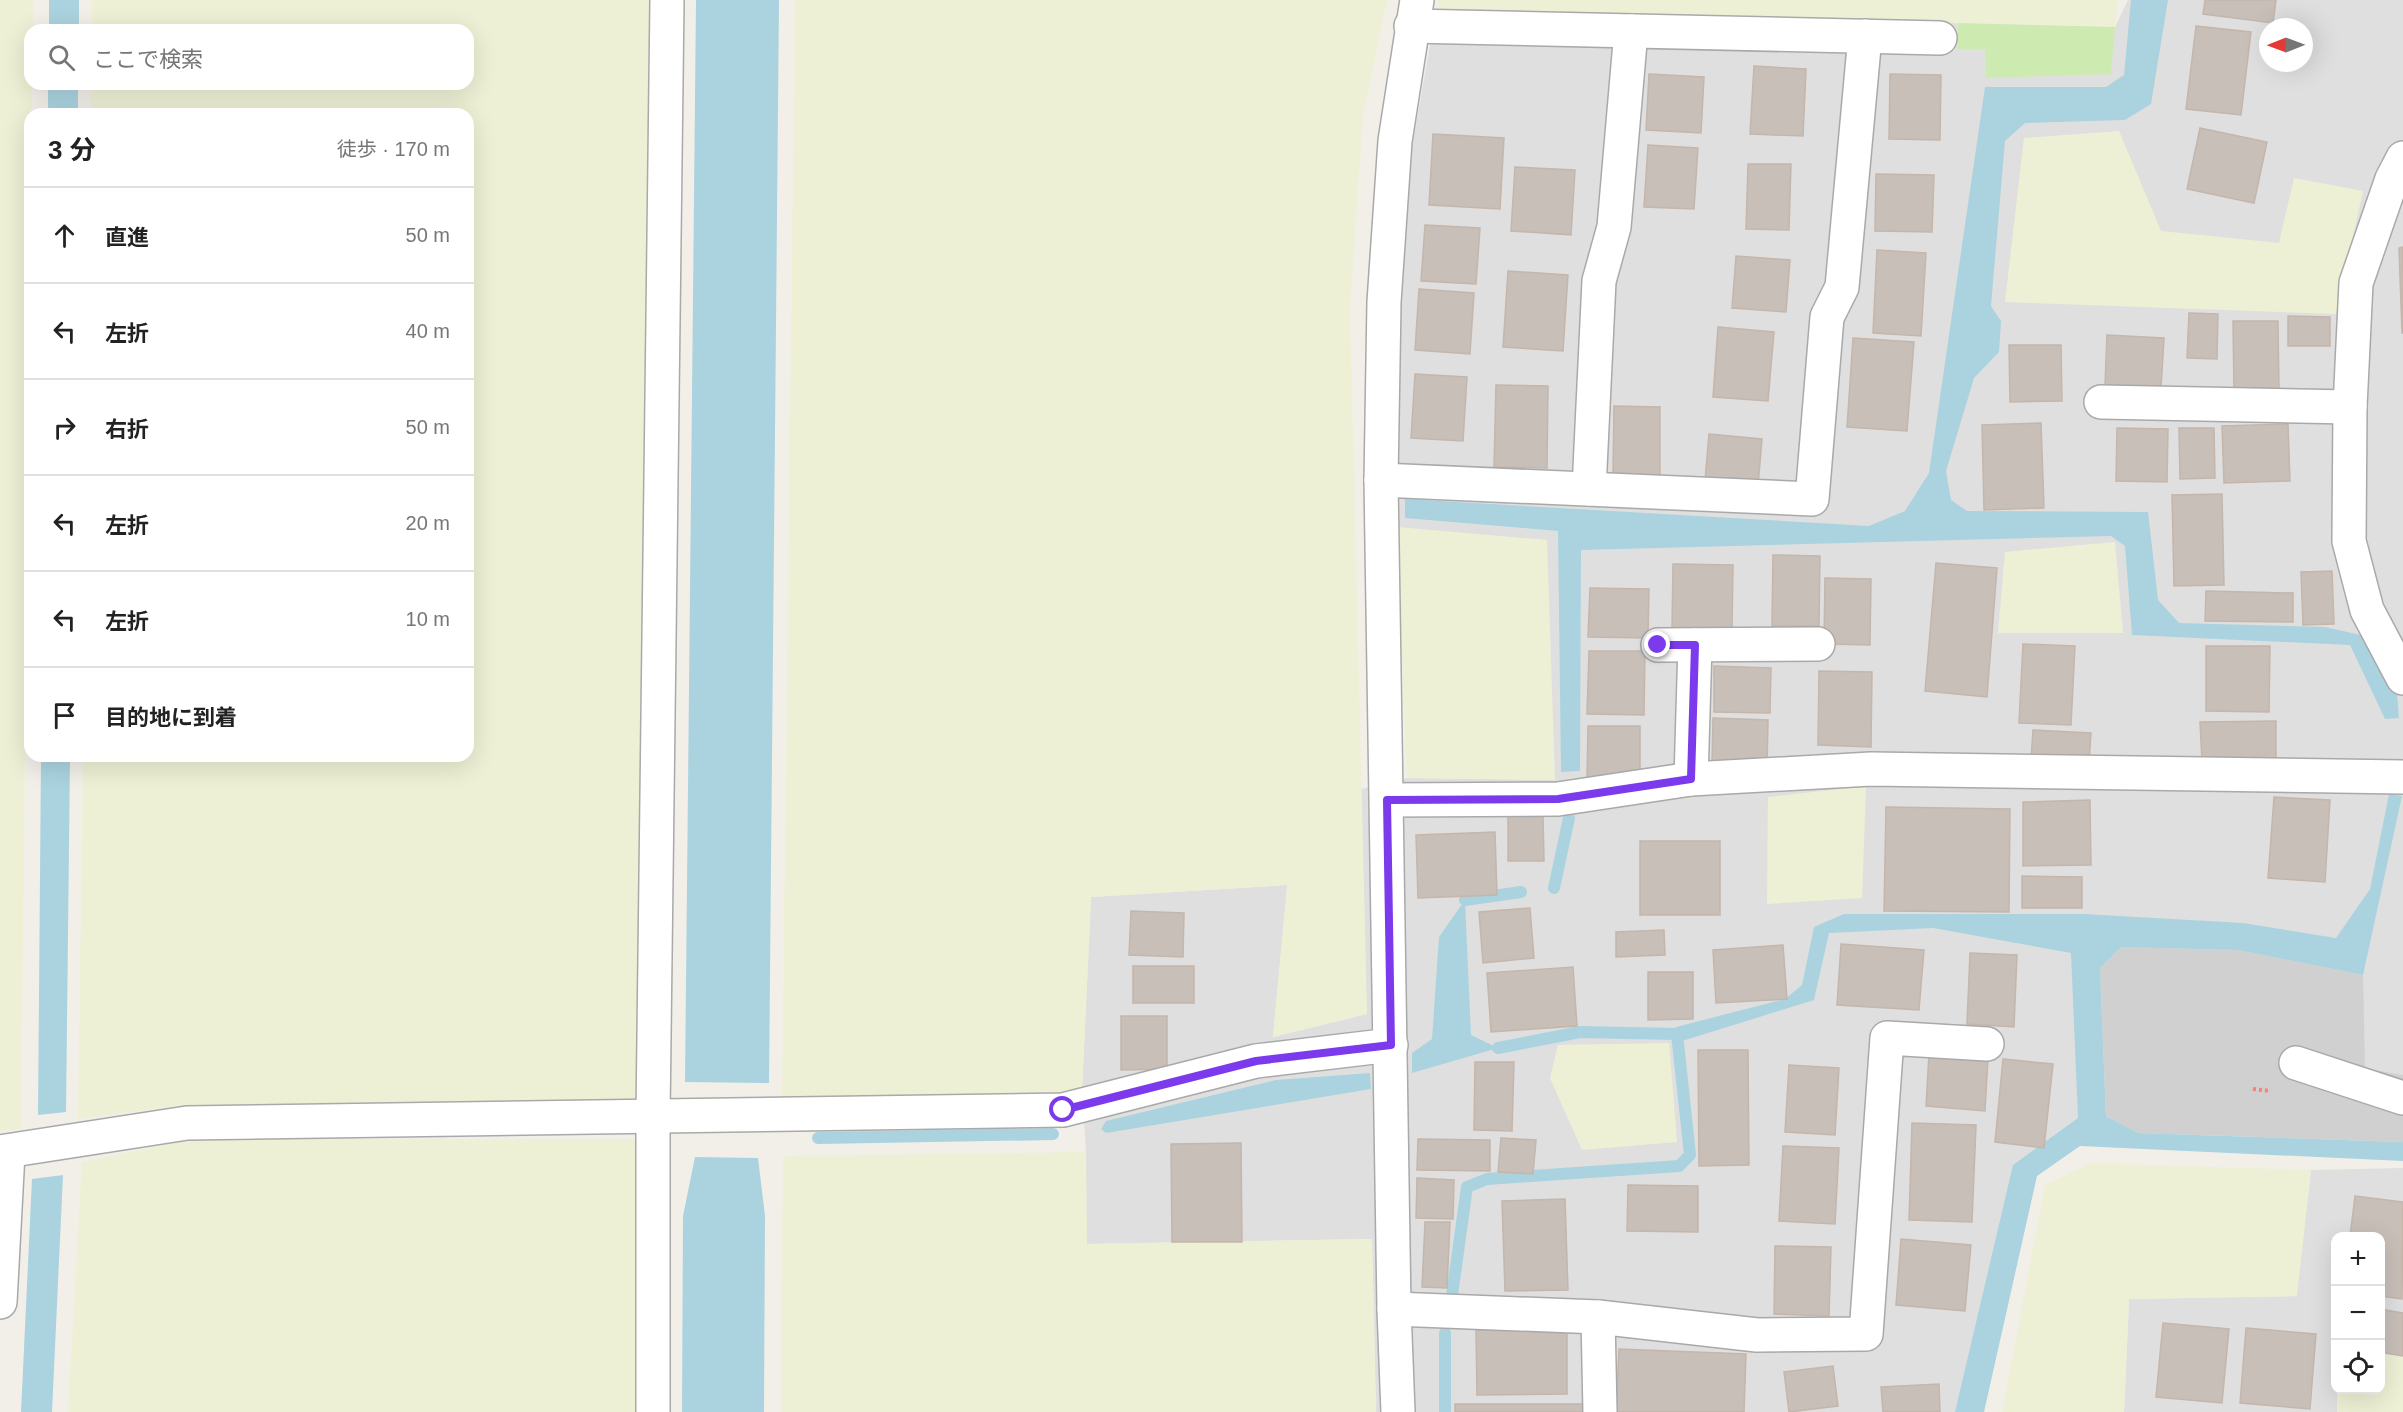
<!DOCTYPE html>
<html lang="ja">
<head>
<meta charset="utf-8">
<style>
  :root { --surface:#fff; --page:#f2f2f2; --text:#222; --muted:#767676; --line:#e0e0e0 }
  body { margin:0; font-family:Helvetica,"Noto Sans JP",sans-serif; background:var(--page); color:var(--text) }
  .controls { position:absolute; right:18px; bottom:18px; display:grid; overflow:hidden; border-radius:12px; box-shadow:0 6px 24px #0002 }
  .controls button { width:54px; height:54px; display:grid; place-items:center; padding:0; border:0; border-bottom:2px solid var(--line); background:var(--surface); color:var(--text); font:30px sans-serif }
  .compass { position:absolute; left:2259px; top:18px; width:54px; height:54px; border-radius:50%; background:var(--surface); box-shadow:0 6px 24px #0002; rotate:269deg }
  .stop { position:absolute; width:18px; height:18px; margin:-14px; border:4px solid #7c3aed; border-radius:50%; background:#fff }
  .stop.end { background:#7c3aed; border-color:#fff; box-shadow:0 2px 6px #0008 }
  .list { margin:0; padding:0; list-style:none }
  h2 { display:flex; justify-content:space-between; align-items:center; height:78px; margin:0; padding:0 24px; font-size:26px }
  h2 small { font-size:20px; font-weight:400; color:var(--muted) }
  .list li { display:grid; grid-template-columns:39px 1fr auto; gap:18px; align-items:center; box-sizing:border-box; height:96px; padding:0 24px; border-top:2px solid var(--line) }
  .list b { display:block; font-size:22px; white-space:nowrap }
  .list em { font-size:20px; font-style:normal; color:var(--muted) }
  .icon { flex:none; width:33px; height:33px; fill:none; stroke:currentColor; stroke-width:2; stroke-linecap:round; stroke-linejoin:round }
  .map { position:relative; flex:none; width:2403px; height:1412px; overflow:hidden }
  .search { position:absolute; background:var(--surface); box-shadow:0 6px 24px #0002; left:24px; top:24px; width:450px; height:66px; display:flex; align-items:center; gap:15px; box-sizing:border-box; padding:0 21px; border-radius:18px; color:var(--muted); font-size:22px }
  .panel { position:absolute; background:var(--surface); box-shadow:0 6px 24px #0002; left:24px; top:108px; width:450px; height:654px; border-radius:18px }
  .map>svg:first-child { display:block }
</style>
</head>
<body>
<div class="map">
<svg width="2403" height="1412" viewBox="0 0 2403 1412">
  <rect width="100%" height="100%" fill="#f2efe9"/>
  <g fill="#e0dfdf" fill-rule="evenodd">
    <path d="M2128,0H2403V1075L2365,1068L2100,968L2106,1116L2024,1169L1969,1412H1376L1372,1239L1086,1244V1152L1082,1091L1091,897L1288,885L1273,1037L1366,1014L1361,789L1407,778L1555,780L1397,527L1396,238L1436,11L2115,27ZM2268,27H2304V63H2268Z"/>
    <path d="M2403,1168V1412H2124L2129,1299L2296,1296L2311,1170ZM2336,1236H2380V1390H2336Z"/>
  </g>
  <polygon fill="#d0d0d0" points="2121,947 2238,950 2363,975 2365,1068 2403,1075 2403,1142 2137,1133 2106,1116 2100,968"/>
  <g fill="#eef0d5">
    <polygon points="0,0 33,0 33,30 30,30 32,84 21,1129 0,1131"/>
    <polygon points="92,0 650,0 637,1106 182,1105 78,1119 83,756 468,756 468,114 91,114 91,84 468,84 468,30 92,30"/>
    <polygon points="795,0 1387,0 1363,116 1350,308 1367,1014 1273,1037 1287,885 1091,897 1082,1091 782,1098"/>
    <polygon points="1439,0 2118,0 2115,27 1436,11"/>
    <polygon points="2119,131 2161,231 2279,243 2294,178 2363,191 2336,314 2005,302 2024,138"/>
    <polygon points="1397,527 1547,540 1555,780 1407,778"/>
    <polygon points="2115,542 2123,633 1998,633 2005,552"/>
    <polygon points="1866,786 1862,898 1767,904 1768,797"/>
    <polygon points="1669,1043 1677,1142 1582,1150 1550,1078 1558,1045"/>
    <polygon points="194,1139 641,1139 640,1412 68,1412 82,1162"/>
    <polygon points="1086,1152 1087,1244 1372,1239 1376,1412 781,1412 783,1156"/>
    <polygon points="2091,1163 2311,1170 2297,1296 2129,1299 2124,1412 2002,1412 2045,1185"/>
    <polygon points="2381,1354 2403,1355 2403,1412 2337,1412 2337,1390 2380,1390"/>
  </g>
  <polygon fill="#cdebb0" points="1958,23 2115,27 2111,74 1986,78 1985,49 1958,49"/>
  <g fill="#aad3df">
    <rect x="49" y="0" width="30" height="30"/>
    <polygon points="696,0 779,0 769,1083 685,1082"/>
    <polygon points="2131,0 2168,0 2151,104 2125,120 2025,123 2005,141 1991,306 2001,321 1999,352 1974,378 1946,471 1951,500 1967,511 2148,512 2158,600 2179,623 2325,627 2365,636 2397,693 2399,718 2385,719 2350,645 2132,635 2125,546 2111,536 1581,550 1580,771 1561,772 1558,531 1405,518 1405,499 1869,526 1905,511 1929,473 1985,87 2106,87 2124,75"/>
    <rect x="48" y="84" width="30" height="30"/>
    <polygon points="41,756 70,756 66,1112 38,1115"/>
    <polygon points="2389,794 2402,796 2363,975 2238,950 2121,947 2100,968 2106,1116 2138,1133 2403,1142 2403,1161 2080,1146 2037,1176 1984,1412 1955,1412 2013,1165 2078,1118 2071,953 1933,928 1829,933 1814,1000 1679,1042 1676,1027 1785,999 1802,985 1814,927 1844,914 2083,914 2243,923 2336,938 2370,889"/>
    <polygon points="1465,900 1471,1035 1498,1048 1412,1073 1412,1053 1432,1039 1439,937"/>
    <polygon points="1370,1073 1371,1089 1106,1133 1101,1129 1106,1121 1276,1080"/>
    <polygon points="695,1157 758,1158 765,1216 764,1412 682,1412 683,1216"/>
    <polygon points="63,1175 52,1412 21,1412 32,1179"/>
  </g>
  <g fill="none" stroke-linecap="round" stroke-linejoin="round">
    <g stroke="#aad3df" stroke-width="12">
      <polyline points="1554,888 1569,818"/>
      <polyline points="1465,900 1521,892"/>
      <polyline points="818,1138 1053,1134"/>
      <polyline points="1452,1295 1467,1187 1487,1179 1679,1166 1690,1155 1677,1034 1580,1032 1498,1048"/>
      <polyline points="1445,1412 1445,1333"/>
    </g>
  </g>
  <g fill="#c7bfb8" stroke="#c4b6ab" stroke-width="1.5">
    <polygon points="2205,0 2276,0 2273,23 2203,14"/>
    <polygon points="2196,26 2251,32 2241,115 2186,109"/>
    <polygon points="1754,66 1806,69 1803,136 1750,134"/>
    <polygon points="1649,74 1704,77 1701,133 1646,130"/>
    <polygon points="1890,74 1941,75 1940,140 1889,139"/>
    <polygon points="2200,128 2267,142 2254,203 2187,189"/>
    <polygon points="1433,134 1504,138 1500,209 1429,205"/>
    <polygon points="1648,145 1698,148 1694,209 1644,207"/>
    <polygon points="1748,164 1791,164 1789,230 1746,229"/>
    <polygon points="1515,167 1575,170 1571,235 1511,231"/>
    <polygon points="1876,174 1934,175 1932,232 1875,231"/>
    <polygon points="1425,225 1480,228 1476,284 1421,281"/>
    <polygon points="2403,247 2403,333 2402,333 2399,248"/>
    <polygon points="1877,250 1926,253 1921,336 1873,333"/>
    <polygon points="1736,256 1790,260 1786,312 1732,308"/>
    <polygon points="1508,271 1568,275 1563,351 1503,347"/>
    <polygon points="1419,289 1474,293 1470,354 1415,350"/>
    <polygon points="2189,313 2218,314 2217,359 2187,358"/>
    <polygon points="2288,316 2330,317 2330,346 2288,346"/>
    <polygon points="2233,321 2278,321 2279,391 2234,391"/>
    <polygon points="1718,327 1774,332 1768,401 1713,397"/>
    <polygon points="2107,335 2164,338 2161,388 2105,385"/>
    <polygon points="1853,338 1914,342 1907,431 1847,427"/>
    <polygon points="2009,345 2061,345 2062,401 2010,402"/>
    <polygon points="1415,374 1467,377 1463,441 1411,438"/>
    <polygon points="1496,385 1548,386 1547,468 1494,467"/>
    <polygon points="1614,406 1660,407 1660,475 1613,474"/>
    <polygon points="2041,423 2044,508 1984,510 1982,425"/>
    <polygon points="2288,424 2290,481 2224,483 2222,426"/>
    <polygon points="2117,428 2168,429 2167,482 2116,481"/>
    <polygon points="2179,428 2214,428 2215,478 2180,479"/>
    <polygon points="1709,434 1762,439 1758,486 1705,481"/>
    <polygon points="2222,494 2224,585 2174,586 2172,495"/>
    <polygon points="1773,555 1820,556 1819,626 1772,626"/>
    <polygon points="1936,563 1997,568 1987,697 1925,691"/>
    <polygon points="1673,564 1733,565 1732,631 1672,630"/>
    <polygon points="2332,571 2334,624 2303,625 2301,572"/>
    <polygon points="1825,578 1871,579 1870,645 1824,644"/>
    <polygon points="1590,588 1649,589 1648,638 1588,637"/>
    <polygon points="2206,591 2293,593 2293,622 2205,621"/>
    <polygon points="2023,644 2075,646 2071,725 2019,723"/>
    <polygon points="2206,646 2270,646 2269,712 2206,711"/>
    <polygon points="1589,651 1645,651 1644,715 1587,714"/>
    <polygon points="1714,666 1771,668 1770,713 1714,712"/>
    <polygon points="1819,671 1872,672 1871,747 1818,745"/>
    <polygon points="1713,718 1768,720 1767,767 1712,766"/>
    <polygon points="2276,721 2276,759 2202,761 2200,722"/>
    <polygon points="1588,726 1640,726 1640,781 1587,780"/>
    <polygon points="2033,730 2091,733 2089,762 2031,759"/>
    <polygon points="2274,797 2330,800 2325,882 2268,878"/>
    <polygon points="2090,800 2091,865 2023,866 2023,802"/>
    <polygon points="1886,807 2010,809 2009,912 1884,911"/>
    <polygon points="1508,816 1543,816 1544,861 1508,861"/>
    <polygon points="1495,832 1497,895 1418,898 1416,835"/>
    <rect x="1640" y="841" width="80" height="74"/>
    <polygon points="2022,876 2082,877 2082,908 2022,908"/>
    <polygon points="1530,908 1534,958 1483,963 1479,912"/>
    <polygon points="1131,911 1184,913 1183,957 1129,955"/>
    <polygon points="1664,930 1665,955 1616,957 1616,932"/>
    <polygon points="1841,944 1924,950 1919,1010 1837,1005"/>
    <polygon points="1783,945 1787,999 1716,1003 1713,950"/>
    <polygon points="1970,953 2017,955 2014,1027 1967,1024"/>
    <rect x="1133" y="966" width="61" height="37"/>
    <polygon points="1573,967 1577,1026 1491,1032 1487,973"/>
    <polygon points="1648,972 1693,972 1693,1019 1648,1020"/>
    <polygon points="1121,1016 1167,1016 1167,1069 1121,1070"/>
    <polygon points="1698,1050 1748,1050 1749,1165 1699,1166"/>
    <polygon points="1929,1054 1988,1058 1985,1111 1926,1106"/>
    <polygon points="2003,1059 2053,1064 2044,1148 1995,1142"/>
    <polygon points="1475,1062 1514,1062 1512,1131 1474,1130"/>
    <polygon points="1789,1065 1839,1068 1835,1135 1785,1132"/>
    <polygon points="1912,1123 1976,1125 1972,1222 1909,1220"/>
    <polygon points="1501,1138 1536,1140 1533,1174 1498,1172"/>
    <polygon points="1418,1139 1490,1140 1490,1171 1417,1170"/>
    <polygon points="1241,1143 1242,1242 1172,1242 1171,1144"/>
    <polygon points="1783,1146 1839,1148 1835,1224 1779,1221"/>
    <polygon points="1417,1178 1454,1180 1453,1219 1416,1218"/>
    <polygon points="1628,1185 1698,1186 1698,1232 1627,1231"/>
    <polygon points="2355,1196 2403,1202 2402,1299 2380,1296 2380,1236 2350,1236"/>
    <polygon points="1565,1199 1568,1290 1505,1291 1502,1201"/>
    <polygon points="1425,1222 1450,1222 1447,1288 1422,1287"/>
    <polygon points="1901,1239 1971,1245 1965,1311 1896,1305"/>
    <polygon points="1775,1246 1831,1247 1829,1316 1774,1314"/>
    <polygon points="2380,1309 2403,1313 2403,1356 2380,1352"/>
    <polygon points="2163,1323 2229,1329 2222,1403 2156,1397"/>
    <polygon points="2246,1328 2316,1334 2310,1409 2240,1403"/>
    <polygon points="1567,1329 1567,1394 1477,1395 1476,1330"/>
    <polygon points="1619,1349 1746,1354 1744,1412 1616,1412"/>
    <polygon points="1833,1366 1838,1406 1789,1412 1784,1372"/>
    <polygon points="1939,1384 1940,1412 1883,1412 1881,1387"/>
    <rect x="1455" y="1404" width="136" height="8"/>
  </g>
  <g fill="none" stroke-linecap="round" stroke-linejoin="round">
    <g stroke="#a9a9a9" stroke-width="36">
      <g id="minor">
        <polyline points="1411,26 1940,38"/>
        <polyline points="2403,158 2392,179 2356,283 2350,407 2349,541 2367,610 2403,678"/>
        <polyline points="2101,402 2350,407"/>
        <polyline points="1381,480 1812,499 1827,317 1842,287 1865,36"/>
        <polyline points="1589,489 1599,281 1614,227 1631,31"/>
        <polyline points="1658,645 1818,644"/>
        <polyline points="1691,779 1695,645"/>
        <polyline points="1387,800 1558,799 1691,779 1871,769 2403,777"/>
        <polyline points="2296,1063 2403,1098"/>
        <polyline points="0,1152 187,1123 1063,1110 1256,1061 1391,1045"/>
        <polyline points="0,1302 8,1153"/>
        <polyline points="1394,1309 1598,1317 1757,1335 1866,1334 1887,1038 1987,1044"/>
        <polyline points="1598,1317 1600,1412"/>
        <polyline points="653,1412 653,1116 667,0"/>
        <polyline points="1398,1412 1394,1309 1381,480 1384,302 1395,141 1417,0"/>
      </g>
    </g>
    <polyline stroke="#fa8072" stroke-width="4" stroke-dasharray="3 3" stroke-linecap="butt" points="2253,1089 2271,1091"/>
    <use href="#minor" stroke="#fff" stroke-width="33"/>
  </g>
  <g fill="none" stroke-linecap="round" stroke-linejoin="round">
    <polyline stroke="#7c3aed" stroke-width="8" points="1063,1110 1256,1061 1391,1045 1387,800 1558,799 1691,779 1695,645 1658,645"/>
  </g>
</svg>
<div class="controls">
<button>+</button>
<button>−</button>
<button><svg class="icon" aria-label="locate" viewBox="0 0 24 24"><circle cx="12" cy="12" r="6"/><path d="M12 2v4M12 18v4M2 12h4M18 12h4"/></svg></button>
</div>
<svg class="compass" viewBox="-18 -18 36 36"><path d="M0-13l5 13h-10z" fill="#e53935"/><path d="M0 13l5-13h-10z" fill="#767676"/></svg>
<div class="stop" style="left:1063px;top:1110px"></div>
<div class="stop end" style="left:1658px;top:645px"></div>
<div class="search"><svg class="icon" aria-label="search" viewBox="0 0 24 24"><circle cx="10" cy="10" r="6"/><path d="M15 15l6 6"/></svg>ここで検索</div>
<section class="panel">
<h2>3 分<small>徒歩 · 170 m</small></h2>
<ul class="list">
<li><svg class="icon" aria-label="ahead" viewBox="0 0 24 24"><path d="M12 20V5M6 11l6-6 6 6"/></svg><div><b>直進</b></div><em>50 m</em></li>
<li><svg class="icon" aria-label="left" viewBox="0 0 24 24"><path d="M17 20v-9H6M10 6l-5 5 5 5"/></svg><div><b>左折</b></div><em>40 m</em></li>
<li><svg class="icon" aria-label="right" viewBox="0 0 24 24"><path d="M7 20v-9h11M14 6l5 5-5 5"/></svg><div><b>右折</b></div><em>50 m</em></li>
<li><svg class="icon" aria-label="left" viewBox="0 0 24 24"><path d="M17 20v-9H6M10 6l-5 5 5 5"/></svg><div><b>左折</b></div><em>20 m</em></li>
<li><svg class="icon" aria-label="left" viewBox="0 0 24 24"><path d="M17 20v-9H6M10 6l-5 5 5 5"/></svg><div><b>左折</b></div><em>10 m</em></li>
<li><svg class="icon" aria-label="arrive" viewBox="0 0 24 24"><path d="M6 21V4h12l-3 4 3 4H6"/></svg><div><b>目的地に到着</b></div></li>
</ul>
</section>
</div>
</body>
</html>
